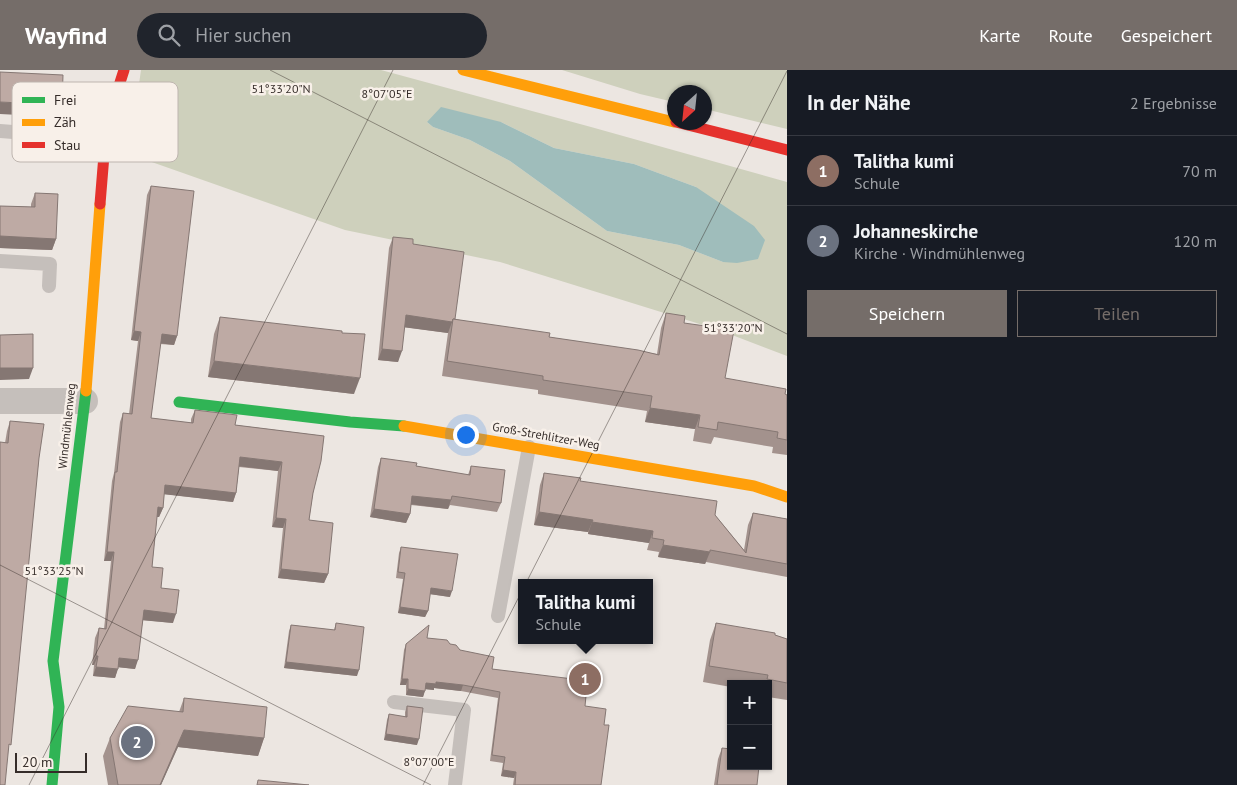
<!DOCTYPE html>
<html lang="de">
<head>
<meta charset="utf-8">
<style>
  :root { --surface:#171b24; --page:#20242c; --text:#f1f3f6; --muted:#9ea1a6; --line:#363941; --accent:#756d69 }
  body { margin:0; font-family:"PT Sans",sans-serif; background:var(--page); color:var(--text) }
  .controls { position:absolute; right:15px; bottom:15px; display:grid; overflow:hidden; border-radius:0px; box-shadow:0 1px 4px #0004 }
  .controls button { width:45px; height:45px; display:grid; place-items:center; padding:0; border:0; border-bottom:1px solid var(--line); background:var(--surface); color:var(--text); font:25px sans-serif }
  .compass { position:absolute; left:667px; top:15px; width:45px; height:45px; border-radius:50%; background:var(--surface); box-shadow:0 1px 4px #0004; rotate:207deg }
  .scale { position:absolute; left:15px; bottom:12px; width:72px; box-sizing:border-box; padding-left:5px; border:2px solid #352c29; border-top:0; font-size:14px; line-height:18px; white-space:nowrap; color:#352c29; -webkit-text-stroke:4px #f8f0e9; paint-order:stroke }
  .you { position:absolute; left:465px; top:364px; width:18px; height:18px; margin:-12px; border:4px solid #fff; border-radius:50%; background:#1a73e8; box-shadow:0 0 0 8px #1a73e833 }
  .badge { display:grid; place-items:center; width:32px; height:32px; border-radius:50%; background:var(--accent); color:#fff; font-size:16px; font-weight:700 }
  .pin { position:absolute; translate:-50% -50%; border:2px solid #fff; box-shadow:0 1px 5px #0006 }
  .popup { position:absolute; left:518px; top:509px; width:135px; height:65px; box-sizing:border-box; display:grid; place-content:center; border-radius:0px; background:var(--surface); filter:drop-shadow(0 1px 4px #0005); font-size:16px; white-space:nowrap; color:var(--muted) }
  .popup b { font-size:19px; color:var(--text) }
  .popup::after { content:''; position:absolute; left:50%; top:100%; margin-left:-10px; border:10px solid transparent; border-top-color:var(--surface) }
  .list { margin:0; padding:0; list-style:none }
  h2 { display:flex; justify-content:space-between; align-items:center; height:65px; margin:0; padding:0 20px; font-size:21px }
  h2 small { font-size:16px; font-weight:400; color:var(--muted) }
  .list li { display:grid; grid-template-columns:32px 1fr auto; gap:15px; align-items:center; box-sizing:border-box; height:70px; padding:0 20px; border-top:1px solid var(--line) }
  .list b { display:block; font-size:19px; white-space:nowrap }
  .list p { margin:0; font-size:16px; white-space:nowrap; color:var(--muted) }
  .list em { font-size:16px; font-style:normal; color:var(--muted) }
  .actions { display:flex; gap:10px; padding:15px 20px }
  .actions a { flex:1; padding:11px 0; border:1px solid var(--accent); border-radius:0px; text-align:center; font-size:18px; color:var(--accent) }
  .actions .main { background:var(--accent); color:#fff }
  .icon { flex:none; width:28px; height:28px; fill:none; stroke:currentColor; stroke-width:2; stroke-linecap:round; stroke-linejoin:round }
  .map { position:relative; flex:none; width:787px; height:715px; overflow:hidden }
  header { display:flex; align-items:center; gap:30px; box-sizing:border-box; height:70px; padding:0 25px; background:var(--accent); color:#fff }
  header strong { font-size:24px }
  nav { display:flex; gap:28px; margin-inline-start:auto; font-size:18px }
  .search { width:350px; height:45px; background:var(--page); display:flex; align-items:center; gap:12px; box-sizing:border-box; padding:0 18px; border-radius:28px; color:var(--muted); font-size:19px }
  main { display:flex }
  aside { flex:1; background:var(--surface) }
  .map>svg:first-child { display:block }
</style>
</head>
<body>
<header>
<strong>Wayfind</strong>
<div class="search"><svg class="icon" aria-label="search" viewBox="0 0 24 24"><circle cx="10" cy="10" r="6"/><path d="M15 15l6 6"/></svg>Hier suchen</div>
<nav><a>Karte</a><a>Route</a><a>Gespeichert</a></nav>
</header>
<main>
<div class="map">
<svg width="787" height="715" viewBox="0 0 787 715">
  <rect width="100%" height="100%" fill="#ece6e1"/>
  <g fill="#ced0bc" fill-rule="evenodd">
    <path d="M141,0H381L591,57L787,112V286L719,260L500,192L345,160L129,84ZM427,52H501L554,78L634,94L696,117L723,192L679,175L607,161L510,91L470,70L433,57Z"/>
    <polygon points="562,0 787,0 787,59 705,39 704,22 674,22 674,32 640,24"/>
  </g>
  <polygon fill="#9fbdbb" points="441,37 501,52 554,78 634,94 696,117 754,156 765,170 758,189 737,193 723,192 679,175 607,161 510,91 470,70 433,57 427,52"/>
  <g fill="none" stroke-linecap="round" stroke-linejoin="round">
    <g stroke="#c5bfbb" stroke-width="14">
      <polyline points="0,61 52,65 51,85"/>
      <polyline points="0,191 50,194 49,216"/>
      <polyline points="498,546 529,377"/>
      <polyline points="394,632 464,640 455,715"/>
    </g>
    <polyline stroke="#c5bfbb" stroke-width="26" points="0,331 85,331"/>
    <g stroke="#30b455" stroke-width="11">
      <polyline points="179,332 350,352 404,356"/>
      <polyline points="52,715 59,637 53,591 86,321"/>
    </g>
    <g stroke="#ff9f0a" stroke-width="11">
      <polyline points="463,0 674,52"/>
      <polyline points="86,321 100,134"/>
      <polyline points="404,356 754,416 787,427"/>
    </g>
    <g stroke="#e5322d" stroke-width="11">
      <polyline points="676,52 787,80"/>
      <polyline points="100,134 104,85 116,25 124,0"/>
    </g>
  </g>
  <g fill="#a3928d">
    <polygon points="151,116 177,266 174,275 160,274 151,348 191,353 191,349 195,340 235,355 324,366 313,423 309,450 328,504 324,513 278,508 283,458 272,457 278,401 239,397 236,423 233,432 164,424 163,438 159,447 157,447 152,497 161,518 173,553 143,550 135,599 118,597 115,608 93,606 94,595 92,595 95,568 99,558 104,559 111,491 104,491 112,411 114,403 120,352 123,343 129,344 138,271 131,270 147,125"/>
    <polygon points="35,123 56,169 52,180 0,178 0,136 31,137 31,134"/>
    <polygon points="393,167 413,174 455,249 549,267 657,284 661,258 666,243 684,253 725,308 787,325 787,385 772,383 773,377 714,367 711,374 693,371 695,359 645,352 647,341 538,324 538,320 442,306 448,263 404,257 398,292 378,290 389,178"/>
    <polygon points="220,247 354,324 208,307 214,264"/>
    <polygon points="10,351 39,388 8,681 5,373 7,361"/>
    <polygon points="381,388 416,396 468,405 471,396 501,433 497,442 450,435 448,439 411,435 410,444 406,453 370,447 378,397"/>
    <polygon points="544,403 715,445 744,480 748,455 753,443 787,449 787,507 706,492 705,494 658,487 659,482 647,480 649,473 588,464 588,462 534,455 540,415"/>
    <polygon points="401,477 450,527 430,524 428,541 425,547 398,543 403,509 396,508 399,483"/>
    <polygon points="336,553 357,606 284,598 289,561 291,555 334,560"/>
    <polygon points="716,553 775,565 787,569 787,630 768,627 768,614 731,614 731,617 703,612 710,570"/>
    <polygon points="427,568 450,574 492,599 572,614 585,636 604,655 601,715 513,715 514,708 501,706 503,693 490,691 498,628 461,621 434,618 434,620 425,619 423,627 406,625 406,615 400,615 404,580 406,574"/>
    <polygon points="184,628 264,668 258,686 178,677 161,715 108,715 103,686 110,668 179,642"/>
    <polygon points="407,636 417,675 384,670 387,650 389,644 405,647 405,642"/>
    <polygon points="722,678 757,715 714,715 718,689"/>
  </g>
  <g fill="#857773">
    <polygon points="0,32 62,35 58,47 0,44"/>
    <polygon points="0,166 56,169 52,180 0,178"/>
    <polygon points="406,245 452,252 448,263 402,257"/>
    <polygon points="134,261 141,262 138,271 131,270"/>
    <polygon points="162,264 177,266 174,275 158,273"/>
    <polygon points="382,279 402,281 398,292 378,290"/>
    <polygon points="214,291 360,308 354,324 208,307"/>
    <polygon points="0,298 33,298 29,309 0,310"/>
    <polygon points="650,338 700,345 695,359 645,352"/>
    <polygon points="240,387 282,392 278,401 237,396"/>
    <polygon points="165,415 236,423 233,432 162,424"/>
    <polygon points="412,426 451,430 448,439 409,434"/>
    <polygon points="158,437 163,438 159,447 155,447"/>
    <polygon points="374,439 410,444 406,453 370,447"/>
    <polygon points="539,442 593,450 588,462 534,455"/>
    <polygon points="276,448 286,449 283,458 272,457"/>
    <polygon points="592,452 653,461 649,473 588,464"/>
    <polygon points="663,475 710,482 705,494 658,487"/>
    <polygon points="107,482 114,482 111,491 104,491"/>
    <polygon points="281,499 328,504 324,513 278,508"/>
    <polygon points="431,518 452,521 450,527 429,524"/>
    <polygon points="400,537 428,541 425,547 398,543"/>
    <polygon points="144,540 176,544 173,553 140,550"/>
    <polygon points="96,586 98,586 94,595 92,595"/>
    <polygon points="119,588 138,590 135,599 116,597"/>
    <polygon points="286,592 359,600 357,606 284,598"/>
    <polygon points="96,597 118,599 115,608 93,606"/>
    <polygon points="402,609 408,609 406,615 400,615"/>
    <polygon points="436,612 463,615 461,621 434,618 434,620 424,619 426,613"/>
    <polygon points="408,619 425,621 423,627 406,625"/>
    <polygon points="184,660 264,668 258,686 178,677 161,715 160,715"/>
    <polygon points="386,664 419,669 417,675 384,670"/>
    <polygon points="503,700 516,702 514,708 501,706"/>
  </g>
  <g fill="#beaaa4" stroke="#857773">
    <polygon points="0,2 63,5 62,35 0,32"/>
    <polygon points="151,116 194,121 177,266 162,264 151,348 193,353 195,340 237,345 235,355 324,366 321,391 313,423 309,450 333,453 328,504 281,499 286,449 276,448 282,392 240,387 236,423 165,415 163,438 158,437 152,497 163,498 161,518 179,520 176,544 144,540 138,590 119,588 118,599 96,597 98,586 96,586 99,558 106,559 114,482 107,482 115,402 117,402 123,343 132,344 141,262 134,261"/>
    <polygon points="35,123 58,124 56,169 0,166 0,136 35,137"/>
    <polygon points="393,167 413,169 413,174 464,182 455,249 453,249 452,252 406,245 402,281 382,279"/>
    <polygon points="666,243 685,246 684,253 734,260 725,308 786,319 785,324 787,325 787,370 777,368 778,362 718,352 717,360 698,357 700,345 650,338 652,326 543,310 543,306 447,291 453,249 550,263 549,267 638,280 659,285"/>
    <polygon points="220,247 342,261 342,263 365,264 360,308 214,291"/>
    <polygon points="33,264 33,298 0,298 0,265"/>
    <polygon points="10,351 44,354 39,388 11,675 9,674 5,715 0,715 0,372 8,373"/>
    <polygon points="381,388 417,393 416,396 470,405 471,396 505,400 501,433 452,426 451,430 412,426 410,444 374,439"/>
    <polygon points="544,403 581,408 580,411 717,431 715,445 746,483 753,443 787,449 787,494 710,480 710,482 663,475 664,470 652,468 653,461 592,452 593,450 539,442"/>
    <polygon points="401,477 458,484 452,521 431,518 428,541 400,537 405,503 398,502"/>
    <polygon points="336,553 364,557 359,600 286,592 291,555 335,560"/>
    <polygon points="716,553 775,563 775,565 787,569 787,613 767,609 768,605 709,596"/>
    <polygon points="429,555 427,568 447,570 450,574 456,575 460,580 494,587 492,599 573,609 572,614 587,616 585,636 606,639 604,655 609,655 601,715 515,715 516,702 503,700 505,687 492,685 500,622 463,615 436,612 436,614 426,613 425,621 408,619 408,609 402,609 406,574"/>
    <polygon points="184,628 267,637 264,668 184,660 160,715 118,715 110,668 128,636 183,642"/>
    <polygon points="407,636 423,638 419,669 386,664 389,644 407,647"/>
    <polygon points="722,678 731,679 731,696 759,696 757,715 717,715"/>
    <polygon points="258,710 309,715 257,715"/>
  </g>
  <path fill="none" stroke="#352c29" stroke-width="1" stroke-opacity="0.45" d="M270,0L787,264M0,495L431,715M29,715L393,0M423,715L787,1"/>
  <g text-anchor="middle" stroke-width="5" stroke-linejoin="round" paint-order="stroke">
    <g font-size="12" fill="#352c29" stroke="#f8f0e9">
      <text transform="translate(67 356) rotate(-84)" y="4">Windmühlenweg</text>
      <text transform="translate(546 366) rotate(10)" y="4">Groß-Strehlitzer-Weg</text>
    </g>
  </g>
  <rect x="12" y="12" width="166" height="80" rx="8" fill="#f8f0e9" stroke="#beb5af" stroke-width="1"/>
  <rect x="22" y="27" width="23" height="6" fill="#30b455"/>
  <rect x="22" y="49" width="23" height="7" fill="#ff9f0a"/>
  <rect x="22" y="72" width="23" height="6" fill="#e5322d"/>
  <g font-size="14" fill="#352c29">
    <text x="54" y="35">Frei</text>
    <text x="54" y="57">Zäh</text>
    <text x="54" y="80">Stau</text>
  </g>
  <g font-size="12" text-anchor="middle" fill="#352c29" stroke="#f8f0e9" stroke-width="5" stroke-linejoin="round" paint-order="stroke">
    <text x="281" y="23">51°33'20"N</text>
    <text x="387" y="28">8°07'05"E</text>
    <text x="733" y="262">51°33'20"N</text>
    <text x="54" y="505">51°33'25"N</text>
    <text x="429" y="696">8°07'00"E</text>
  </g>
</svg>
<div class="controls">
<button>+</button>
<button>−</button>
</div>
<svg class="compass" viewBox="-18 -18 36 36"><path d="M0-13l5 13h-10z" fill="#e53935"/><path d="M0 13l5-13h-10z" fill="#9ea1a6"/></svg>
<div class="scale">20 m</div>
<div class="you"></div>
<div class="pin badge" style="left:585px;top:609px;background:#8d6e63">1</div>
<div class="popup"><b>Talitha kumi</b>Schule</div>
<div class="pin badge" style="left:137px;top:672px;background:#6b7280">2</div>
</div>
<aside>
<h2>In der Nähe<small>2 Ergebnisse</small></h2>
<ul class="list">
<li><span class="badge" style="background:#8d6e63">1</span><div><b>Talitha kumi</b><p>Schule</p></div><em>70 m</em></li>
<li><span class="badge" style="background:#6b7280">2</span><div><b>Johanneskirche</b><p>Kirche · Windmühlenweg</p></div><em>120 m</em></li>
</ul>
<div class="actions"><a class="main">Speichern</a><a>Teilen</a></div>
</aside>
</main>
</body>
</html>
